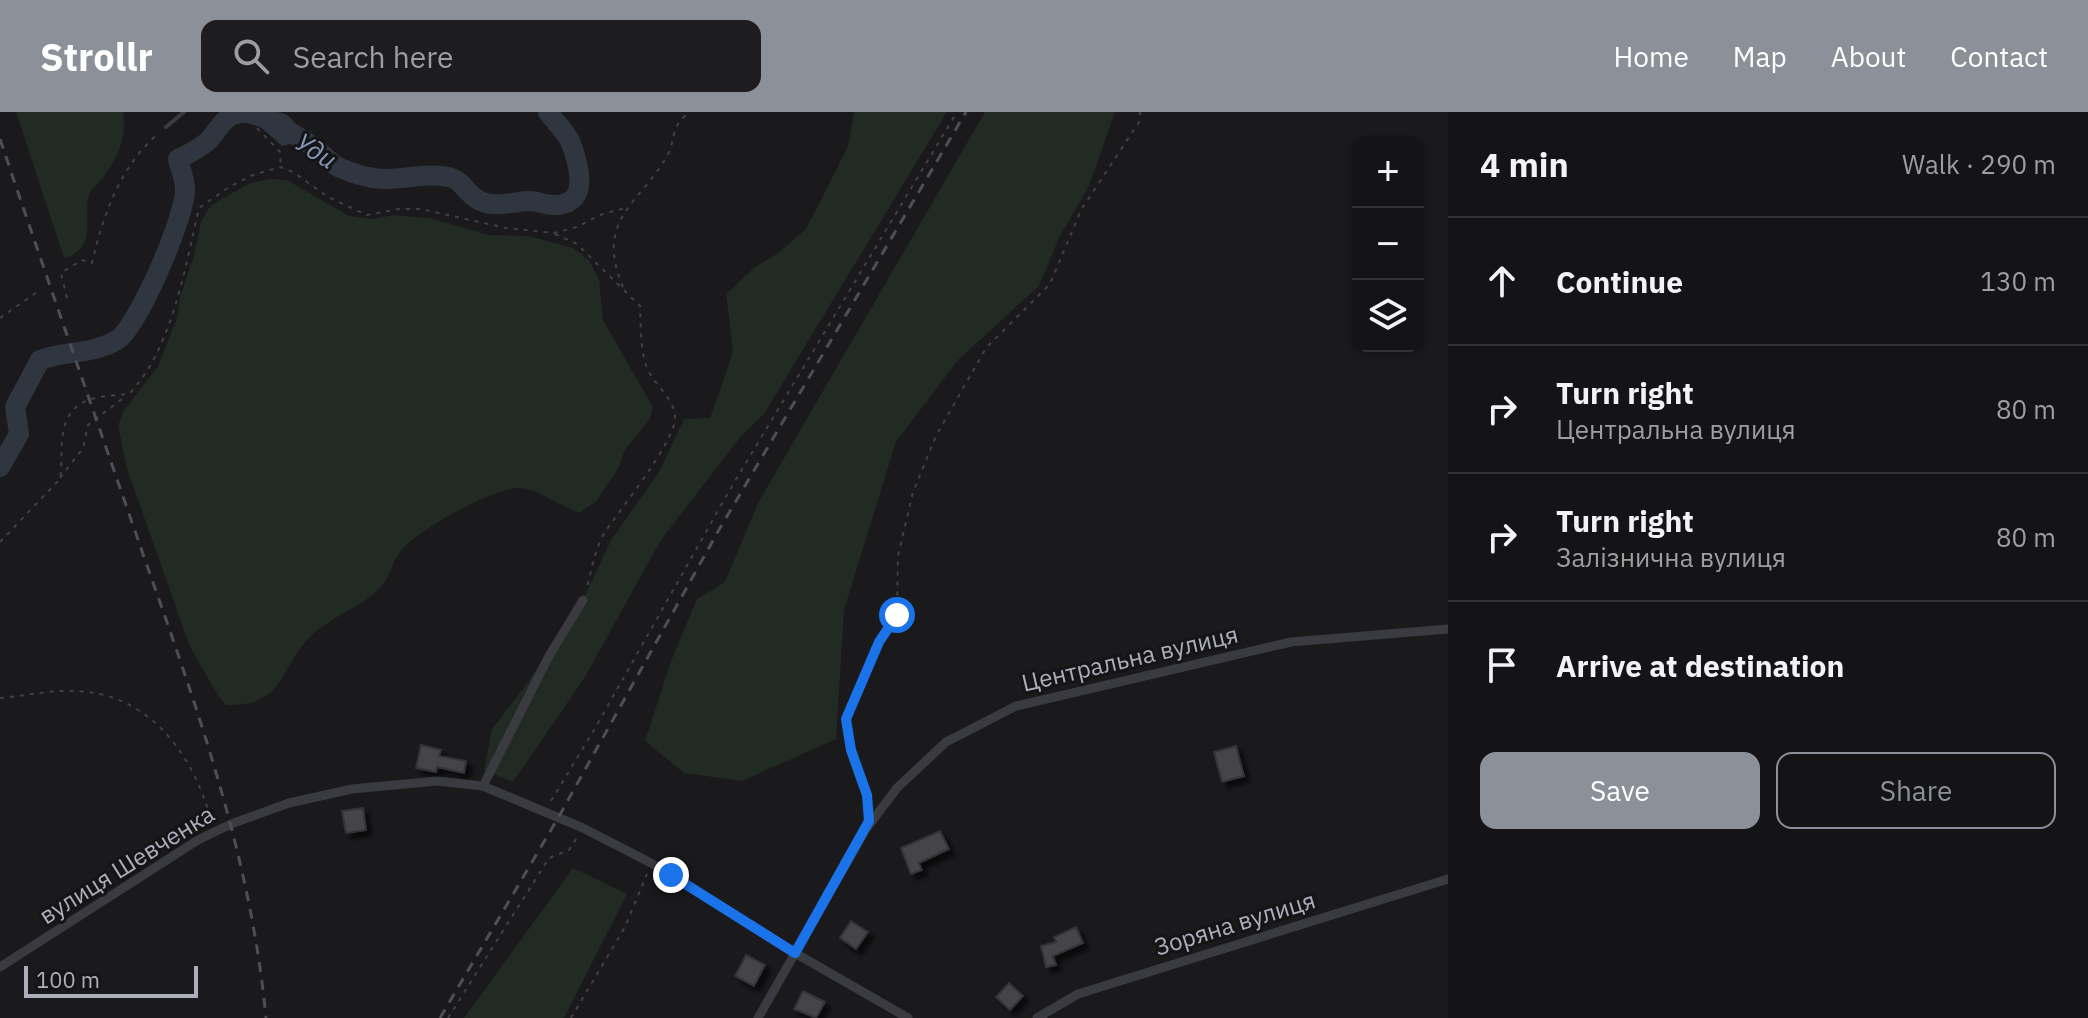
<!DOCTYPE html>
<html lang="en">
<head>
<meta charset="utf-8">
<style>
  :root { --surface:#141315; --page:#1d1c1e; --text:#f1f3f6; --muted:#9d9ea0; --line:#333234; --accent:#8c9099 }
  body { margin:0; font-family:"IBM Plex Sans",sans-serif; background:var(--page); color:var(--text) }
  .controls { position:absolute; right:24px; top:24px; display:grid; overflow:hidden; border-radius:16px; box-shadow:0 2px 6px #0004 }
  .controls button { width:72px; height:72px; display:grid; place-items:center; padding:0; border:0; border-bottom:2px solid var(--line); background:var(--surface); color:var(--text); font:40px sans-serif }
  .scale { position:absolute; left:24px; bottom:20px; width:174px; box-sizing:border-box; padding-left:8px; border:4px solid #acafbb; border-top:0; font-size:22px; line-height:28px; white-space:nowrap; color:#acafbb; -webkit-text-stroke:6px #151417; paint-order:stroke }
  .stop { position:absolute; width:24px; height:24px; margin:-18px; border:6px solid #1a73e8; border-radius:50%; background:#fff }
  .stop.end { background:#1a73e8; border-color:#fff; box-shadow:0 2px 8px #0008 }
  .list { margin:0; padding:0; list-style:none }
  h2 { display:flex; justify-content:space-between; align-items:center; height:104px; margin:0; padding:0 32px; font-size:34px }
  h2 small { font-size:26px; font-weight:400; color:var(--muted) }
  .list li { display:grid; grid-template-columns:52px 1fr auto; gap:24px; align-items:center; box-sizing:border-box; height:128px; padding:0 32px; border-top:2px solid var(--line) }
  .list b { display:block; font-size:30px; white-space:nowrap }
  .list p { margin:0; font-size:26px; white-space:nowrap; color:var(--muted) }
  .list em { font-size:26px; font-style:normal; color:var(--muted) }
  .actions { display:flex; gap:16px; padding:24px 32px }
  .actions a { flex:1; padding:18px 0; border:2px solid var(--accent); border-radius:16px; text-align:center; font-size:28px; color:var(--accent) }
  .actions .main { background:var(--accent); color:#fff }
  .icon { flex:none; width:44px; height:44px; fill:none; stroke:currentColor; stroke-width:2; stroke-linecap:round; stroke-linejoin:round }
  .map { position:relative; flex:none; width:1448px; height:906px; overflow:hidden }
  header { display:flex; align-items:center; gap:48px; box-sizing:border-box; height:112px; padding:0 40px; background:var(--accent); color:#fff }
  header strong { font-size:38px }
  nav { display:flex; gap:44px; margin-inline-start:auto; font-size:28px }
  .search { width:560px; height:72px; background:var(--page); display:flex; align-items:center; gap:20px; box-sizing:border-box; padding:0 28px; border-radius:16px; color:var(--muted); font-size:30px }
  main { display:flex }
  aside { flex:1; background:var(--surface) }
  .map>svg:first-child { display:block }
</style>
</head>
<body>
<header>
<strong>Strollr</strong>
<div class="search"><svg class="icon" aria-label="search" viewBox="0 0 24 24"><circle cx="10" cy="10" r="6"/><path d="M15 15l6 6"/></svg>Search here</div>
<nav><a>Home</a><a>Map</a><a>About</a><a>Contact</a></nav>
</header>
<main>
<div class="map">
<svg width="1448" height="906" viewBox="0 0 1448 906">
  <defs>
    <filter id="shadow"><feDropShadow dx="5.5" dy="5.5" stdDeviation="2" flood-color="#0009"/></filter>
  </defs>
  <rect width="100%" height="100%" fill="#1a191c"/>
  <g fill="#212a23">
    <path d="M16,0H123C127,24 119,44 104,64C100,70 91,76 89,83C82,107 99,136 64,146Z"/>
    <polygon points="854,0 947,0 764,302 742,323 661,428 585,565 513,670 484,658 492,617 529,569 576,495 583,488 611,428 659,360 684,307 710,306 733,240 726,182 755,155 778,141 806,117 848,34"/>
    <polygon points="985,0 1115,0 1089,74 1059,126 1039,174 958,248 896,330 844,498 836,627 742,669 684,661 645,629 671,549 697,487 725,470 758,391"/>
    <path d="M270,67L287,68L349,104L374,107L393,103L430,106L488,123L529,124L573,136L589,148L599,167L603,208L653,295L650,307L625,338L618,357L607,373L596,390L579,401C561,394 541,380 523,376C500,372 415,419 401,439C392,450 390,465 380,476C361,495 334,504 314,521C277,555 288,594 226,593L219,585L190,535L127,357L118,314L123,300L158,254L177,206L180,185L194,144L201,109L211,93L250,71Z"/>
    <polygon points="573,756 627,782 564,906 464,906"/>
  </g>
  <path fill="#2f3640" d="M275,0C294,1 296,14 303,29L282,34L245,1Z"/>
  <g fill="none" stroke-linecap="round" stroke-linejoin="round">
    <path stroke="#2f3640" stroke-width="20" d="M0,355L19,322L15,295L40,248C66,239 93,242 117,228C138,215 186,103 185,77C185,67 180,56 178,47C188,42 200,37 209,28C220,16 225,0 245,1C264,2 299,25 315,36C323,42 330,51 338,55C352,61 371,67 385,67C407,67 431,60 452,66C462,69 469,84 480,89C495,96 512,90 528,89C540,89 551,96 563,92C590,86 577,47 570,29C565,19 555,10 548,0"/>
  </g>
  <g fill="#444449" stroke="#343338" stroke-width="2" filter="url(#shadow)">
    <polygon points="421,633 441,638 439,644 466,649 464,661 437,655 436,660 416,656"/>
    <polygon points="1236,634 1244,664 1222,670 1214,640"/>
    <polygon points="363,696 366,718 346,721 342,699"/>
    <polygon points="940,719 949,737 919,751 922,758 911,762 901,736"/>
    <polygon points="851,809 868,820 856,837 840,826"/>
    <polygon points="1076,815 1083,831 1053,844 1056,853 1046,855 1041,834 1056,830 1054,825"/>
    <polygon points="746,843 765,853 754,874 735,864"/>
    <polygon points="1009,871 1023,884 1010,898 996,885"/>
    <polygon points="803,879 825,890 816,906 794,897"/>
  </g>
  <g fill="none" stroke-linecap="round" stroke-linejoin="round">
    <g stroke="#404148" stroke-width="2" stroke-dasharray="4 6" stroke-linecap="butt">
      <polyline points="257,16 281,41 280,53"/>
      <path d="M555,122L577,132L640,194C641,214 640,237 647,256C654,272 674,287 675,304C677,328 620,397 605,420C595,436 591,460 586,479"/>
      <path d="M623,175C594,107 640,92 667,44C673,35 672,23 677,14C679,9 685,4 689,0"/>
      <path d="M67,186L61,161L82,148L92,151C103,103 120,54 159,21"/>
      <polyline points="0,206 37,180"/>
      <polyline points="60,366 83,336 88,313 126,284"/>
      <path d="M0,430L60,367C62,354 61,343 62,330C65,285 94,285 129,282C172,237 185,156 199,96L229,75L253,63L280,55L293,60L328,85L367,103L399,97H421L506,116L554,121L577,115L600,103L625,96"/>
      <path d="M0,586C24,584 49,578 74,579C145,580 190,637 209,701L200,715"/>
      <polyline points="551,689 594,618 732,374 957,0"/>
      <polyline points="868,698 867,683 851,638 846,607 879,530 897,503 898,444 913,380 936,324 986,236 1050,172 1081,98 1139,10 1140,0"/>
      <polyline points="448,906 549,746 569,738 578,724"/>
      <polyline points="571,906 625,815 647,762"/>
    </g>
    <polyline stroke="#3a3b41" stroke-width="4" points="166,15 184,0"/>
    <g stroke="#3a3b41" stroke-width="9">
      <polyline points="483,674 549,544 583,488"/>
      <polyline points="0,855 198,728 231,712 289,691 352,677 437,669 483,674 583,716 651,751 795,841 908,906"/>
      <polyline points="758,906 866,717 897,676 946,630 1016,594 1291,530 1448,517"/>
      <polyline points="1037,906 1078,882 1448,767"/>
    </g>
    <g stroke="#4d4e56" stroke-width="3" stroke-dasharray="10 8" stroke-linecap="butt">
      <path d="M0,27C47,167 96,306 144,445C197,595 251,746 266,906"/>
      <polyline points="440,906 558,706 720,416 966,0"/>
    </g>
  </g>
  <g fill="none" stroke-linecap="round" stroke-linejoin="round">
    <polyline stroke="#1a73e8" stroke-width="10" points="671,763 795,841 869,709 867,683 851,638 846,607 879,530 897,503"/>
  </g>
  <g text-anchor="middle" stroke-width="6" stroke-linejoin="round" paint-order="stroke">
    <g font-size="24" fill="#acafbb" stroke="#151417">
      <text transform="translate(1130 547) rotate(-13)" y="8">Центральна вулиця</text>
      <text transform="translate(127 753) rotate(-32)" y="8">вулиця Шевченка</text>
      <text transform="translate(1235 812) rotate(-17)" y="8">Зоряна вулиця</text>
    </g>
    <g font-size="26" font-style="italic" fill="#8498b5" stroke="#151417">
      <text transform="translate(316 39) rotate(32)" y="9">Уди</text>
    </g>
  </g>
</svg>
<div class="controls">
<button>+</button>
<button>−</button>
<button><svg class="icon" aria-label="layers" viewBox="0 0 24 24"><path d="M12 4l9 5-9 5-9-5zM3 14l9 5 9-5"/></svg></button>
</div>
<div class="scale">100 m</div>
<div class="stop" style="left:897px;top:503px"></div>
<div class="stop end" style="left:671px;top:763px"></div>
</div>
<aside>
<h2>4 min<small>Walk · 290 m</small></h2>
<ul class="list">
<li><svg class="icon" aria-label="ahead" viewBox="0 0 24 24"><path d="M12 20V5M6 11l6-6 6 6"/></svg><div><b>Continue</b></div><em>130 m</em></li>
<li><svg class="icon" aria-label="right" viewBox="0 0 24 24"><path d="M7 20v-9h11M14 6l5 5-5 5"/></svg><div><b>Turn right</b><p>Центральна вулиця</p></div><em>80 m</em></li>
<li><svg class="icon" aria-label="right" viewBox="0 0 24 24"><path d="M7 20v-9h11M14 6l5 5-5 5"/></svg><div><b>Turn right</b><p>Залізнична вулиця</p></div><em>80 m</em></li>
<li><svg class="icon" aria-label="arrive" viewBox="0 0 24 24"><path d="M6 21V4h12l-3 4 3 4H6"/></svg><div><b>Arrive at destination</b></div></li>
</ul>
<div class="actions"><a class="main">Save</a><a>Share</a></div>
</aside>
</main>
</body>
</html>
